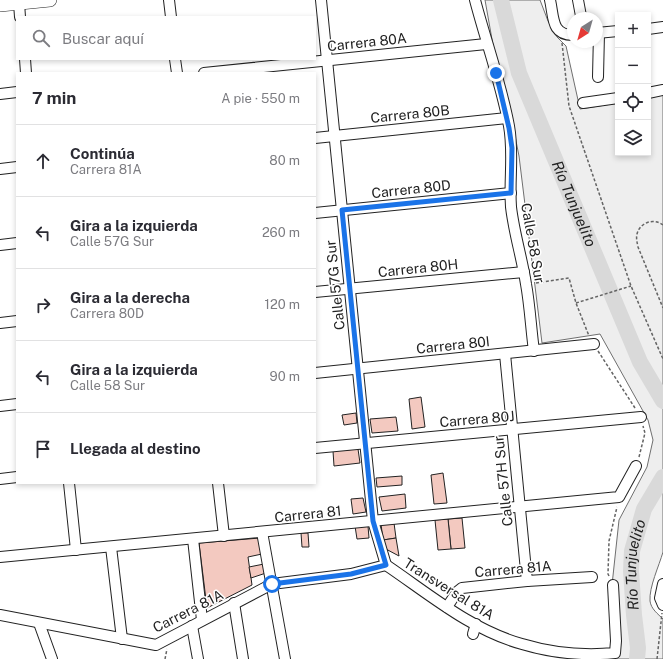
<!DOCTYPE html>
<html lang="es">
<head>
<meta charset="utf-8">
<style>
  :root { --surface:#fff; --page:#f7f7f7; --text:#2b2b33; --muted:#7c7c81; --line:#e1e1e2 }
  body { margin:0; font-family:"Public Sans",sans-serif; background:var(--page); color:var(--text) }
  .controls { position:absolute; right:12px; top:12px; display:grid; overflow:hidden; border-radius:0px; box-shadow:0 2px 6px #0003 }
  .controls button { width:36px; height:36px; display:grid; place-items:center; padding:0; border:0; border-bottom:1px solid var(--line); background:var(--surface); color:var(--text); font:20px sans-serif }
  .compass { position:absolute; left:567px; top:12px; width:36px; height:36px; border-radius:50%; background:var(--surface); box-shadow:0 2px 6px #0003; rotate:217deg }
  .stop { position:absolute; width:12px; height:12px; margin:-9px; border:3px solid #1a73e8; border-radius:50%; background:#fff }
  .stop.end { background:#1a73e8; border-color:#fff; box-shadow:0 1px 4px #0008 }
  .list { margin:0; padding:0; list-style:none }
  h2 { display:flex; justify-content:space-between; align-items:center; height:52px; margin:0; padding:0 16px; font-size:17px }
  h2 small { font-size:13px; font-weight:400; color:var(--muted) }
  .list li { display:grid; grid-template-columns:26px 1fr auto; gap:12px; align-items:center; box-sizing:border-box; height:72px; padding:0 16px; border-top:1px solid var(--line) }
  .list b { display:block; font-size:15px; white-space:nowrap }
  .list p { margin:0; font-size:13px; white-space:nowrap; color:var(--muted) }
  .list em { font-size:13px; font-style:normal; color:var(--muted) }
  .icon { flex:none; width:22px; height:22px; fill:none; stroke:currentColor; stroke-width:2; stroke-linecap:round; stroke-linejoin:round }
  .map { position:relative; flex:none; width:663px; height:659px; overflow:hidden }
  .search { position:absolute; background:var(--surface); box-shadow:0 2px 6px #0003; left:16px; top:16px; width:300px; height:44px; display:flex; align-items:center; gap:10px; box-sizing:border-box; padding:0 14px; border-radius:0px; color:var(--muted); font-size:15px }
  .panel { position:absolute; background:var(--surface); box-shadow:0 2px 6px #0003; left:16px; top:72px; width:300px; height:412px; border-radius:0px }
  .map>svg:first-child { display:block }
</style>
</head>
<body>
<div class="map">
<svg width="663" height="659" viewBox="0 0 663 659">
  <rect width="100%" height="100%" fill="#fff"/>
  <path fill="#eee" stroke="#6f6f6f" d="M485,0H540L548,21L557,37L566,46L580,109L618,103V153H648V98L663,95V552C659,566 649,587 650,601C651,609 658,614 663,619V659H614L612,585L619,520L647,467L653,440L648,420L600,334L542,343L519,156L511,116L498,73Z"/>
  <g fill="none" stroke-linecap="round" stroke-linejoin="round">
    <g stroke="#d9d9d9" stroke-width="16">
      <path id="s1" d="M501,0L519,73L640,362L663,401"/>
      <path id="s2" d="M637,659L638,648L634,615L631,571L632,551L644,509L663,477"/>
    </g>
  </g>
  <g fill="#f3c9c0" stroke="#222">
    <polygon points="421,397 425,427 412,429 409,399"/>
    <polygon points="356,413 357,423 344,425 342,415"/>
    <polygon points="396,417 398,431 372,433 370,419"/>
    <polygon points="358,449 360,463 334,466 333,451"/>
    <polygon points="443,473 447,503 434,504 431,475"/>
    <polygon points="402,476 402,485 377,487 376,478"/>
    <polygon points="405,494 406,508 382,511 379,497"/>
    <polygon points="363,498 366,512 353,514 351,499"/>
    <polygon points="462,518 465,548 451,549 448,519"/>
    <polygon points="448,519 451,549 438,550 435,520"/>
    <polygon points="394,523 396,538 383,540 381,524"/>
    <polygon points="355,526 368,526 369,538 357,539"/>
    <polygon points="301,533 308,533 309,547 302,547"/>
    <polygon points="260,538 262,554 248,557 252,585 207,608 199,543"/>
    <polygon points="396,538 399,556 384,548 383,540"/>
    <polygon points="264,564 266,573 251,578 249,567"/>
  </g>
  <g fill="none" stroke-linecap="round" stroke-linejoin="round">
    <g stroke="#222" stroke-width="12">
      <g id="minor">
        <polyline points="169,0 171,17"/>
        <polyline points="321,0 373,521 386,565"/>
        <path d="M475,0C486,42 501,83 509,126C514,153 509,180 511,207C514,233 522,258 526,284C530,306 531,329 534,351"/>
        <path d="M550,0C554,17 551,35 573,35"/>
        <polyline points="578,0 581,16"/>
        <polyline points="19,3 20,17"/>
        <polyline points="648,29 663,27"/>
        <polyline points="597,33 618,31"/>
        <polyline points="25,59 26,73"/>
        <polyline points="175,59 177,73"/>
        <polyline points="204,73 486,44"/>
        <polyline points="598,77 599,33"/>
        <polyline points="648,93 663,90"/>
        <polyline points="0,94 17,92"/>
        <polyline points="583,103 618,98"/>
        <polyline points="315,138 507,118"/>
        <polyline points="0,169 17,167"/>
        <polyline points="315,213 511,193"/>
        <polyline points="0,245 17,243"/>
        <polyline points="315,292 524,272"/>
        <polyline points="0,323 17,321"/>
        <polyline points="505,354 527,581"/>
        <polyline points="315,373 594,344"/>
        <polyline points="0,406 17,404"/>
        <polyline points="315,448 641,417"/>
        <polyline points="0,479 17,477"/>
        <polyline points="69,483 76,550"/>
        <polyline points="218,483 224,536"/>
        <polyline points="262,532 285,659"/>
        <polyline points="193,539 202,620"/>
        <polyline points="111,547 122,639"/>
        <polyline points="0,557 619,497 636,466"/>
        <path d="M386,565C429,594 471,630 522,644C552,653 584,656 615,653L616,641L613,585"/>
        <polyline points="234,603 243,659"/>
        <polyline points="663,605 660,598 663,584"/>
        <polyline points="447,607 457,592 462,588 527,581 592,577"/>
        <polyline points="0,615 156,645 272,584 351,574 386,565"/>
        <polyline points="39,623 52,659"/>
        <polyline points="192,626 198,659"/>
        <polyline points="473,634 476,624"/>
      </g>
    </g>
    <g stroke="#222" stroke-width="14">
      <polyline id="major" points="0,5 50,0"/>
    </g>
    <g stroke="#646464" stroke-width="1.5" stroke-dasharray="3 2" stroke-linecap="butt">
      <polyline points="562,43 569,106 631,286 663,359"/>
      <path d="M663,225C654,218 640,222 637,234C636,238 637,242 638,247L663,308"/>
      <polyline points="536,283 569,278 576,303 589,336"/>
      <polyline points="576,303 631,286"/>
      <polyline points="598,351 635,408"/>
      <polyline points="639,457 645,433 643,426"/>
      <polyline points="609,576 608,574 609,541 617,507"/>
      <polyline points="165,659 167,649"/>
      <polyline points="657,659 662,613"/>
    </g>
    <use href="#minor" stroke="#fff" stroke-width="10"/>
    <use href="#major" stroke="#fff" stroke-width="13"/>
  </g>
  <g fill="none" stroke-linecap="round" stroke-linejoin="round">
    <polyline stroke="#1a73e8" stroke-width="5" points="272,584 351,574 386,565 373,521 342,210 511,193 512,148 509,128 496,73"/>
  </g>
  <g text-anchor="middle" stroke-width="3" stroke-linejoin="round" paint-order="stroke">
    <g font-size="14" fill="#222" stroke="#fff">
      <text transform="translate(367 42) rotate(-6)" y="5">Carrera 80A</text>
      <text transform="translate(410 114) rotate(-6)" y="5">Carrera 80B</text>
      <text transform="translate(411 189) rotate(-6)" y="5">Carrera 80D</text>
      <text transform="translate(533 243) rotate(80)" y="5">Calle 58 Sur</text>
      <text transform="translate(418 268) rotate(-6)" y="5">Carrera 80H</text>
      <text transform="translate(335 285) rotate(-96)" y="5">Calle 57G Sur</text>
      <text transform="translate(453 345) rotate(-6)" y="5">Carrera 80I</text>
      <text transform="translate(477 419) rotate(-5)" y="5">Carrera 80J</text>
      <text transform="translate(503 481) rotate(-96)" y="5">Calle 57H Sur</text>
      <text transform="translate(308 514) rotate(-6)" y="5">Carrera 81</text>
      <text transform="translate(513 569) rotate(-5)" y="5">Carrera 81A</text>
      <text transform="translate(449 589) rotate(32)" y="5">Transversal 81A</text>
      <text transform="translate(188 611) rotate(-27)" y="5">Carrera 81A</text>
    </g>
    <g font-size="15" font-style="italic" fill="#222" stroke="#fff">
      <text dy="5" stroke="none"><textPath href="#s1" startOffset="217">Río Tunjuelito</textPath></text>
      <text dy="5" stroke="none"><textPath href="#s2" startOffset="95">Río Tunjuelito</textPath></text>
    </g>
  </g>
</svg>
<div class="controls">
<button>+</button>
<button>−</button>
<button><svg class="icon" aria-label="locate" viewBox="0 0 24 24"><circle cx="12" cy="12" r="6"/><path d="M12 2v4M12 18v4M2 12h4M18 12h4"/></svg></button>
<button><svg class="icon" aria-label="layers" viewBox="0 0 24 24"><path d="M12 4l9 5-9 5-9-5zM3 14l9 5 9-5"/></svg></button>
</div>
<svg class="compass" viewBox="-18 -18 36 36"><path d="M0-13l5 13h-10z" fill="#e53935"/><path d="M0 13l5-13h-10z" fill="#7c7c81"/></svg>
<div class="stop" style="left:272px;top:584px"></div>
<div class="stop end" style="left:496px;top:73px"></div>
<div class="search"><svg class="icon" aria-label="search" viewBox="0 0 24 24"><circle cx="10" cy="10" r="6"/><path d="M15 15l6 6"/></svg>Buscar aquí</div>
<section class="panel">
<h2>7 min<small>A pie · 550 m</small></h2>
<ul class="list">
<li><svg class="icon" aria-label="ahead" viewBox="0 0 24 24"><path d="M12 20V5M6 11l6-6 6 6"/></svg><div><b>Continúa</b><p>Carrera 81A</p></div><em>80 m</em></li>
<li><svg class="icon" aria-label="left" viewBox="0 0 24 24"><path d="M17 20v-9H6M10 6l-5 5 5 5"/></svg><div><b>Gira a la izquierda</b><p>Calle 57G Sur</p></div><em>260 m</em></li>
<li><svg class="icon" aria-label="right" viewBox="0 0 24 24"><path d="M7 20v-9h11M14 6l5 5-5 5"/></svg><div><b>Gira a la derecha</b><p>Carrera 80D</p></div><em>120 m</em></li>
<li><svg class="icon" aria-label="left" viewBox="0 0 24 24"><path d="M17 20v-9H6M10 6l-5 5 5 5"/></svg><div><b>Gira a la izquierda</b><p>Calle 58 Sur</p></div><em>90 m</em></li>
<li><svg class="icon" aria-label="arrive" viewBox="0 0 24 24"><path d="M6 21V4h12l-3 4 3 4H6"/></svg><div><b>Llegada al destino</b></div></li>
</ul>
</section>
</div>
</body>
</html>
